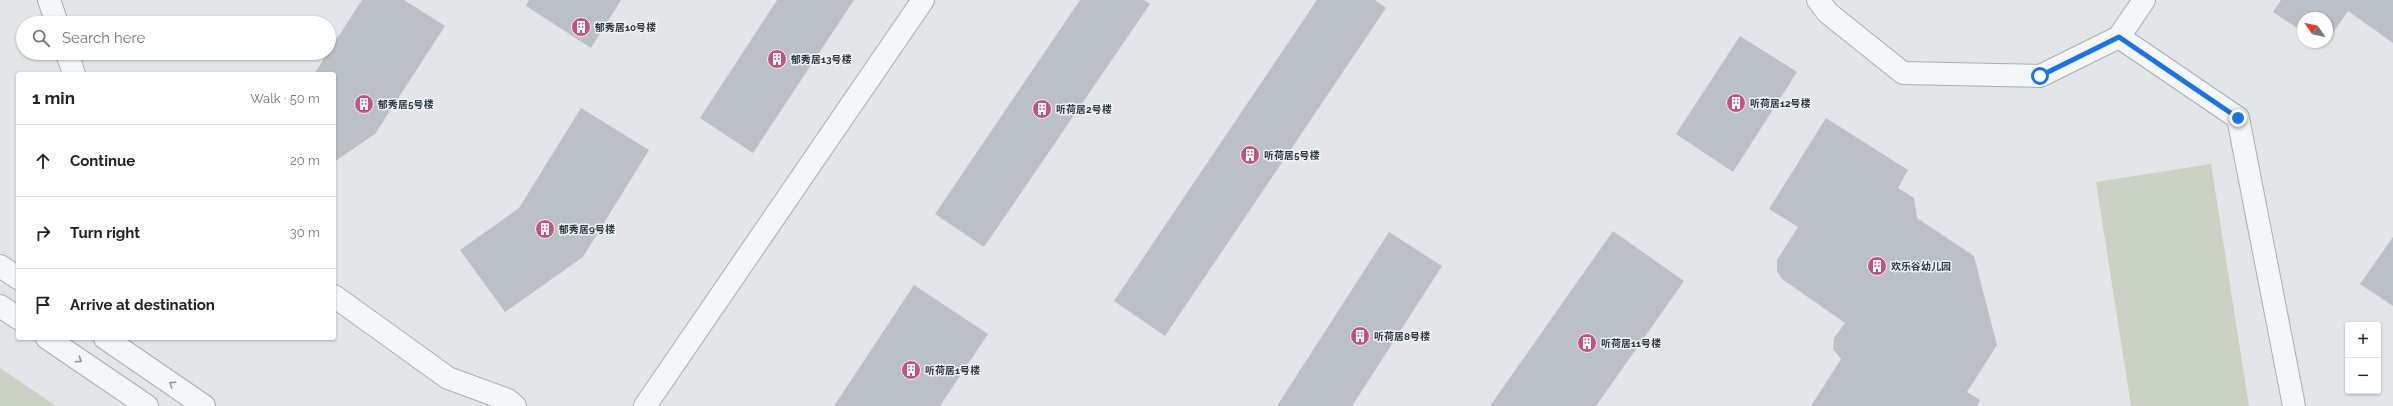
<!DOCTYPE html>
<html lang="en">
<head>
<meta charset="utf-8">
<style>
  :root { --surface:#fff; --page:#f6f6f6; --text:#222; --muted:#767676; --line:#e0e0e0 }
  body { margin:0; font-family:Raleway,"Noto Sans SC",sans-serif; background:var(--page); color:var(--text) }
  .controls { position:absolute; right:12px; bottom:12px; display:grid; overflow:hidden; border-radius:4px; box-shadow:0 1px 3px #0004 }
  .controls button { width:36px; height:36px; display:grid; place-items:center; padding:0; border:0; border-bottom:1px solid var(--line); background:var(--surface); color:var(--text); font:20px sans-serif }
  .compass { position:absolute; left:2297px; top:12px; width:36px; height:36px; border-radius:50%; background:var(--surface); box-shadow:0 1px 3px #0004; rotate:304deg }
  .stop { position:absolute; width:12px; height:12px; margin:-9px; border:3px solid #1a73e8; border-radius:50%; background:#fff }
  .stop.end { background:#1a73e8; border-color:#fff; box-shadow:0 1px 4px #0008 }
  .list { margin:0; padding:0; list-style:none }
  h2 { display:flex; justify-content:space-between; align-items:center; height:52px; margin:0; padding:0 16px; font-size:17px }
  h2 small { font-size:13px; font-weight:400; color:var(--muted) }
  .list li { display:grid; grid-template-columns:26px 1fr auto; gap:12px; align-items:center; box-sizing:border-box; height:72px; padding:0 16px; border-top:1px solid var(--line) }
  .list b { display:block; font-size:15px; white-space:nowrap }
  .list em { font-size:13px; font-style:normal; color:var(--muted) }
  .icon { flex:none; width:22px; height:22px; fill:none; stroke:currentColor; stroke-width:2; stroke-linecap:round; stroke-linejoin:round }
  .map { position:relative; flex:none; width:2393px; height:406px; overflow:hidden }
  .search { position:absolute; background:var(--surface); box-shadow:0 1px 3px #0004; left:16px; top:16px; width:320px; height:44px; display:flex; align-items:center; gap:10px; box-sizing:border-box; padding:0 14px; border-radius:22px; color:var(--muted); font-size:15px }
  .panel { position:absolute; background:var(--surface); box-shadow:0 1px 3px #0004; left:16px; top:72px; width:320px; height:268px; border-radius:4px }
  .map>svg:first-child { display:block }
</style>
</head>
<body>
<div class="map">
<svg width="2393" height="406" viewBox="0 0 2393 406">
  <rect width="100%" height="100%" fill="#e2e6e9"/>
  <g fill="#cad2c4">
    <polygon points="2211,164 2249,406 2131,406 2096,182"/>
    <polygon points="0,368 56,406 0,406"/>
  </g>
  <g fill="#bac0c5">
    <polygon points="362,0 404,0 445,26 375,134 334,162 334,74 314,74"/>
    <polygon points="529,0 621,0 591,48 526,6"/>
    <polygon points="777,0 854,0 753,153 700,118"/>
    <polygon points="1080,0 1144,0 1150,4 984,247 935,214"/>
    <polygon points="1317,0 1375,0 1386,8 1165,336 1114,301"/>
    <polygon points="2281,0 2393,0 2393,43 2348,11 2327,41 2327,18 2303,18 2303,32 2273,12"/>
    <polygon points="1740,36 1797,72 1733,172 1676,134"/>
    <polygon points="2317,42 2326,42 2323,46"/>
    <polygon points="581,108 649,150 583,257 505,312 460,250 519,208"/>
    <polygon points="1826,118 1908,170 1898,188 1914,198 1917,218 1974,256 1997,345 1967,392 1980,400 1977,406 1811,406 1841,359 1833,349 1834,338 1845,323 1782,279 1777,271 1777,260 1798,227 1769,209"/>
    <polygon points="1613,231 1684,281 1596,406 1490,406"/>
    <polygon points="1389,232 1442,266 1352,406 1277,406"/>
    <polygon points="2393,237 2393,306 2360,284"/>
    <polygon points="914,285 988,334 940,406 834,406"/>
  </g>
  <g fill="none" stroke-linecap="round" stroke-linejoin="round">
    <g stroke="#a7aeb3" stroke-width="24">
      <g id="minor">
        <polyline points="49,0 57,23"/>
        <polyline points="1818,0 1828,13 1903,73 2040,76 2119,37 2144,0"/>
        <polyline points="2119,37 2238,118 2294,406"/>
        <polyline points="67,53 74,74"/>
        <polyline points="0,266 18,278"/>
        <polyline points="334,296 448,378 508,400 515,406"/>
        <polyline points="0,306 18,318"/>
        <polyline points="47,338 147,406"/>
        <polyline points="105,338 204,406"/>
        <polyline points="645,406 923,0"/>
      </g>
    </g>
    <use href="#minor" stroke="#f4f6f8" stroke-width="22"/>
  </g>
  <defs><path id="oneway-chevron" d="M-2-3.5L2.5 0L-2 3.5" fill="none" stroke-width="1.6" stroke-linecap="round" stroke-linejoin="round"/></defs>
  <g stroke="#90969c">
    <use href="#oneway-chevron" transform="translate(79 360) rotate(34)"/>
    <use href="#oneway-chevron" transform="translate(172 384) rotate(-146)"/>
  </g>
  <g fill="none" stroke-linecap="round" stroke-linejoin="round">
    <polyline stroke="#1a73e8" stroke-width="5" points="2040,76 2119,37 2238,118"/>
  </g>
  <defs>
    <g id="building-disc" transform="scale(1)"><circle r="9.5" fill="#c2537a" stroke="#f1f5f7"/><path d="M-4-6H4V6H1V3H-1V6H-4ZM-2.5-4.3h1.7v1.8h-1.7ZM.8-4.3h1.7v1.8H.8ZM-2.5-1h1.7V.8h-1.7ZM.8-1h1.7V.8H.8Z" fill="#fff"/></g>
  </defs>
  <g fill-rule="evenodd">
    <use href="#building-disc" x="581" y="27"/>
    <use href="#building-disc" x="777" y="59"/>
    <use href="#building-disc" x="1736" y="103"/>
    <use href="#building-disc" x="364" y="104"/>
    <use href="#building-disc" x="1042" y="109"/>
    <use href="#building-disc" x="1250" y="155"/>
    <use href="#building-disc" x="545" y="229"/>
    <use href="#building-disc" x="1877" y="266"/>
    <use href="#building-disc" x="1360" y="336"/>
    <use href="#building-disc" x="1587" y="343"/>
    <use href="#building-disc" x="911" y="370"/>
  </g>
  <g text-anchor="middle" stroke-width="3" stroke-linejoin="round" paint-order="stroke">
    <g font-size="10" font-weight="bold" fill="#2b373f" stroke="#f1f5f7" text-anchor="start">
      <text x="595" y="31">郁秀居10号楼</text>
      <text x="791" y="63">郁秀居13号楼</text>
      <text x="1750" y="107">听荷居12号楼</text>
      <text x="378" y="108">郁秀居5号楼</text>
      <text x="1056" y="113">听荷居2号楼</text>
      <text x="1264" y="159">听荷居5号楼</text>
      <text x="559" y="233">郁秀居9号楼</text>
      <text x="1891" y="270">欢乐谷幼儿园</text>
      <text x="1374" y="340">听荷居8号楼</text>
      <text x="1601" y="347">听荷居11号楼</text>
      <text x="925" y="374">听荷居1号楼</text>
    </g>
  </g>
</svg>
<div class="controls">
<button>+</button>
<button>−</button>
</div>
<svg class="compass" viewBox="-18 -18 36 36"><path d="M0-13l5 13h-10z" fill="#e53935"/><path d="M0 13l5-13h-10z" fill="#767676"/></svg>
<div class="stop" style="left:2040px;top:76px"></div>
<div class="stop end" style="left:2238px;top:118px"></div>
<div class="search"><svg class="icon" aria-label="search" viewBox="0 0 24 24"><circle cx="10" cy="10" r="6"/><path d="M15 15l6 6"/></svg>Search here</div>
<section class="panel">
<h2>1 min<small>Walk · 50 m</small></h2>
<ul class="list">
<li><svg class="icon" aria-label="ahead" viewBox="0 0 24 24"><path d="M12 20V5M6 11l6-6 6 6"/></svg><div><b>Continue</b></div><em>20 m</em></li>
<li><svg class="icon" aria-label="right" viewBox="0 0 24 24"><path d="M7 20v-9h11M14 6l5 5-5 5"/></svg><div><b>Turn right</b></div><em>30 m</em></li>
<li><svg class="icon" aria-label="arrive" viewBox="0 0 24 24"><path d="M6 21V4h12l-3 4 3 4H6"/></svg><div><b>Arrive at destination</b></div></li>
</ul>
</section>
</div>
</body>
</html>
